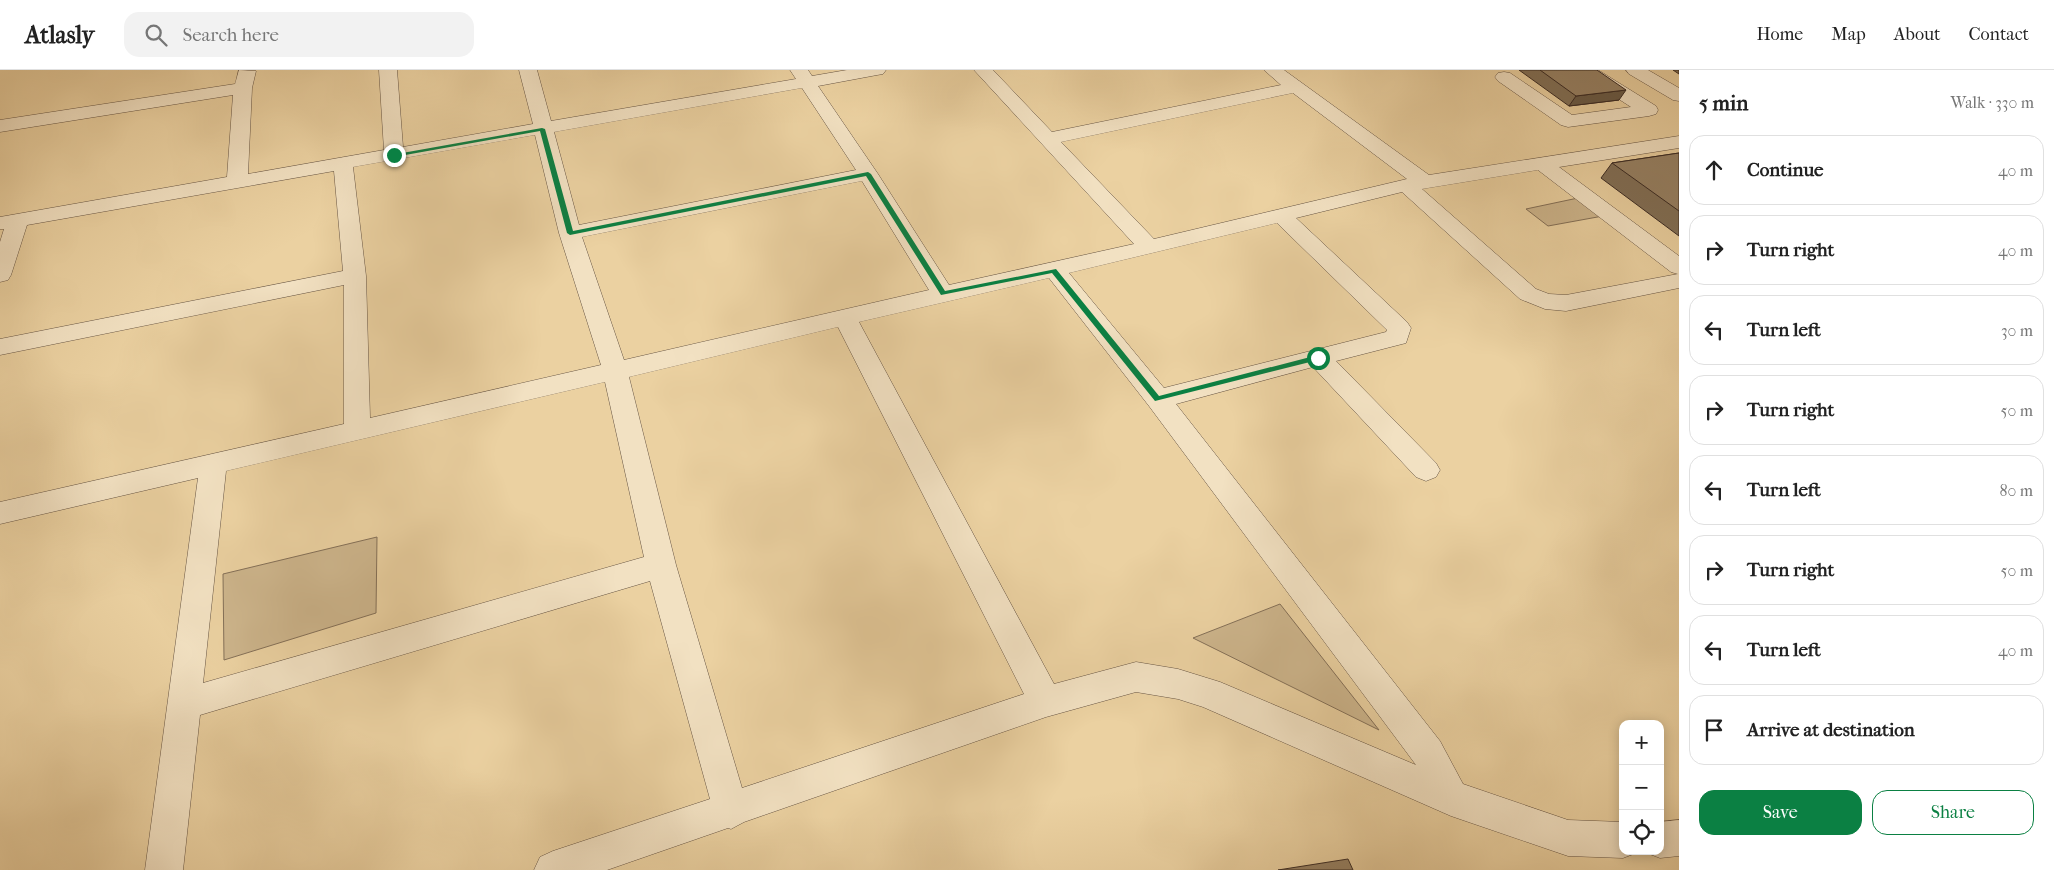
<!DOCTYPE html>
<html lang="en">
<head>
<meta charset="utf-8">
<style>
  :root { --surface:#fff; --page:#f2f2f2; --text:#222; --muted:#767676; --line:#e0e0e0; --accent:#0b8043 }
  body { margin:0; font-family:"IM FELL French Canon",serif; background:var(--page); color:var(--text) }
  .controls { position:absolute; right:15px; bottom:15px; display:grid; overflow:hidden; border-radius:10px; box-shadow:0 2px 12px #0003 }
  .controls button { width:45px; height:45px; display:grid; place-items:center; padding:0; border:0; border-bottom:1px solid var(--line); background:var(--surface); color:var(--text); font:25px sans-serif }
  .stop { position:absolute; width:15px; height:15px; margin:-11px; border:4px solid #0b8043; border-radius:50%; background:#fff }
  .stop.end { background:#0b8043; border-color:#fff; box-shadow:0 1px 5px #0008 }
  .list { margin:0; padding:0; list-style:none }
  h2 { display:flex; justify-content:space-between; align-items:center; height:65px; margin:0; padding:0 20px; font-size:21px }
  h2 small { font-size:16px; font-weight:400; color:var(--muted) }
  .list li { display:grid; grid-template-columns:32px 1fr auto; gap:15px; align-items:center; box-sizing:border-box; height:70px; margin:0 10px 10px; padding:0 10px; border:1px solid var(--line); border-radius:15px }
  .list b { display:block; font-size:19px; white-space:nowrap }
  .list em { font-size:16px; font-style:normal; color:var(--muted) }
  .actions { display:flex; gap:10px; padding:15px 20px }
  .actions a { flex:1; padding:11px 0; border:1px solid var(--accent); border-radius:15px; text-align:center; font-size:18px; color:var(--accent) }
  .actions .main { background:var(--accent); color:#fff }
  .icon { flex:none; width:28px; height:28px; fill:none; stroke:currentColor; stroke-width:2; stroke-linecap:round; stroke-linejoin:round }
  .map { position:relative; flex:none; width:1679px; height:800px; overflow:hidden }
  header { display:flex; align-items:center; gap:30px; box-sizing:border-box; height:70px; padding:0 25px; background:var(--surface); border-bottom:1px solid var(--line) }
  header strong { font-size:24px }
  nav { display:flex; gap:28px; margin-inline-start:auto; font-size:18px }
  .search { width:350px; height:45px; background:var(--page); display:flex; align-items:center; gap:12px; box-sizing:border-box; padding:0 18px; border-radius:15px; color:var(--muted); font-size:19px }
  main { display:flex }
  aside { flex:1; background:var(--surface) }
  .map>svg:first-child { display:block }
</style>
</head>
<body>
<header>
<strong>Atlasly</strong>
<div class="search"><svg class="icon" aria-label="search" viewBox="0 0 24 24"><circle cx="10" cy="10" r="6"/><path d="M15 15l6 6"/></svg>Search here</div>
<nav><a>Home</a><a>Map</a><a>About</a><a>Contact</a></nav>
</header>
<main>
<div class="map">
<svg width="1679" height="800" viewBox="0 0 1679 800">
  <rect width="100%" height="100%" fill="#ebd1a1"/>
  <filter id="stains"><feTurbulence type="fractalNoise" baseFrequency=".004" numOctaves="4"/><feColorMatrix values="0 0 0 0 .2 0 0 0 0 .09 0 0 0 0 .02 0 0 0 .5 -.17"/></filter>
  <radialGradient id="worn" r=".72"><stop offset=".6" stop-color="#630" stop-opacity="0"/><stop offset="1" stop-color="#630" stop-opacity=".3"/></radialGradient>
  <g fill="#cdb58c" stroke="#847058">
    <polygon points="1578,128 1603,146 1548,156 1526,139"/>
    <polygon points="377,467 376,543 224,590 223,504"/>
    <polygon points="1280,534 1379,660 1193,568"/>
  </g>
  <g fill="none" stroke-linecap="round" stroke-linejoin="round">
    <g stroke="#675544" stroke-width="1">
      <g id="minor">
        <path d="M239,0L256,1L252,18L248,104L384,80L379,0H397L403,77L533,54L519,0H537L551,51L796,9L790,0H808L812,6L847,0H886L883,4L877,5L818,16L878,104L949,215L1134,174L974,0H993L1052,62L1281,15L1264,0H1284L1429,105L1679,66V78L1559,97L1679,186V218L1566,241L1545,239L1520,229L1402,122L1296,148L1407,252L1411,258L1406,273L1336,291L1436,393L1440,400L1436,407L1426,411L1416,407L1313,297L1176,334L1440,671L1463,714L1568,750L1623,752V781H1637L1636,783L1623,788L1568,786L1451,746L1203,637L1178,629L1136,622L1046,647L744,752L731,759L728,758L607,800H534L540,787L553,781L710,729L650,511L200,645L183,800H145L198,408L0,454V432L344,354V215L0,285V269L343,201L334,101L27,155L11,205L8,210L0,212V172L4,159H0V147L227,107L233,25L0,62V50L235,14ZM802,18L856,100L579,155L554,62ZM1293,23L1407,109L1154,169L1061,72ZM535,65L559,163L601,295L370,348L366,206L353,97ZM1538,100L1671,202L1678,204L1566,225L1549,224L1536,219L1422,119ZM862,111L929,220L624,290L582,167ZM1277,153L1387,260L1386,262L1164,318L1069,203ZM1049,208L1149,336L1416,695L1220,612L1178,599L1136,592L1054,614L859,252ZM838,257L1024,624L742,718L676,495L629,307ZM605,312L644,487L203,613L226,401Z"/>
        <polygon points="1577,0 1598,0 1656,36 1658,40 1656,44 1649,46 1568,57 1561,55 1498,11 1495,7 1498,3 1504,2 1510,3 1572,45 1631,37 1580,4"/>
        <polygon points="1626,0 1648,0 1679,18 1679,31 1673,30 1629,4"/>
        <polygon points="1679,750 1679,786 1660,788 1647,783 1646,781 1660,781 1660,752"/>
      </g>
    </g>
    <use href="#minor" fill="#f2e1c2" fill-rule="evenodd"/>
  </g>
  <g fill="#827057" stroke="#3b2c25">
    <polygon points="1519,0 1597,0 1619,30 1569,36"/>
    <polygon points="1673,0 1679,0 1679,4"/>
    <polygon points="1679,83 1679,166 1601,108 1612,93"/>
  </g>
  <polygon fill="#6a5b47" stroke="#3b2c25" points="1626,20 1619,30 1569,36 1576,26"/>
  <g fill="#978265" stroke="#3b2c25">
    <polygon points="1540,0 1597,0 1626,20 1576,26"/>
    <polygon points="1679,83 1679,141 1612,93"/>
    <polygon points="1348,789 1353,800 1278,800"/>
  </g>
  <polygon fill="#0b8043" points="542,58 545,59 573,161 868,102 871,104 945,221 1056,199 1159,326 1318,285 1322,288 1318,290 1155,331 1052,203 941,225 866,106 570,165 567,163 540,61 394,87 391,85"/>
  <rect width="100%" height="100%" filter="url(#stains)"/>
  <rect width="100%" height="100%" fill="url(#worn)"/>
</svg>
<div class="controls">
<button>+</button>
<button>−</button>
<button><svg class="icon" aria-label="locate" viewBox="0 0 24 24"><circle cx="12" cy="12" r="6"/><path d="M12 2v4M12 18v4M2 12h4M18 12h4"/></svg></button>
</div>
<div class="stop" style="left:1318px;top:288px"></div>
<div class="stop end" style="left:394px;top:85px"></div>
</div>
<aside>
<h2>5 min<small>Walk · 330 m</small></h2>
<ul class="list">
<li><svg class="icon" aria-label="ahead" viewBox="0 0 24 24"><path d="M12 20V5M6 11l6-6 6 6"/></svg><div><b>Continue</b></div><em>40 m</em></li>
<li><svg class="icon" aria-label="right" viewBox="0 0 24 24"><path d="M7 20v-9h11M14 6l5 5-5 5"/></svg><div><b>Turn right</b></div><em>40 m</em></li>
<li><svg class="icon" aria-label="left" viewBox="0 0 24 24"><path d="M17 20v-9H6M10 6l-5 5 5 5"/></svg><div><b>Turn left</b></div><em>30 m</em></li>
<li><svg class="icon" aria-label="right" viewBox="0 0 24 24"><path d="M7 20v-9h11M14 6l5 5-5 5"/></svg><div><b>Turn right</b></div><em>50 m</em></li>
<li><svg class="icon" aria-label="left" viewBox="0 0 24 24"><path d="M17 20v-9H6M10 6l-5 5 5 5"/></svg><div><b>Turn left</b></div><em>80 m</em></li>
<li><svg class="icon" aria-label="right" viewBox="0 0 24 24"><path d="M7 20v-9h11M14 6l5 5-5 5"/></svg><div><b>Turn right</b></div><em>50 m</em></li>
<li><svg class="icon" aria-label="left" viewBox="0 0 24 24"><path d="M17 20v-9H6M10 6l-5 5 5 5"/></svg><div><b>Turn left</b></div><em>40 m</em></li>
<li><svg class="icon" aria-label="arrive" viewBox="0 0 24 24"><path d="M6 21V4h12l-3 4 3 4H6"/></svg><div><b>Arrive at destination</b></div></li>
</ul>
<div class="actions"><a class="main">Save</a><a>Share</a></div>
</aside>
</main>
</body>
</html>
